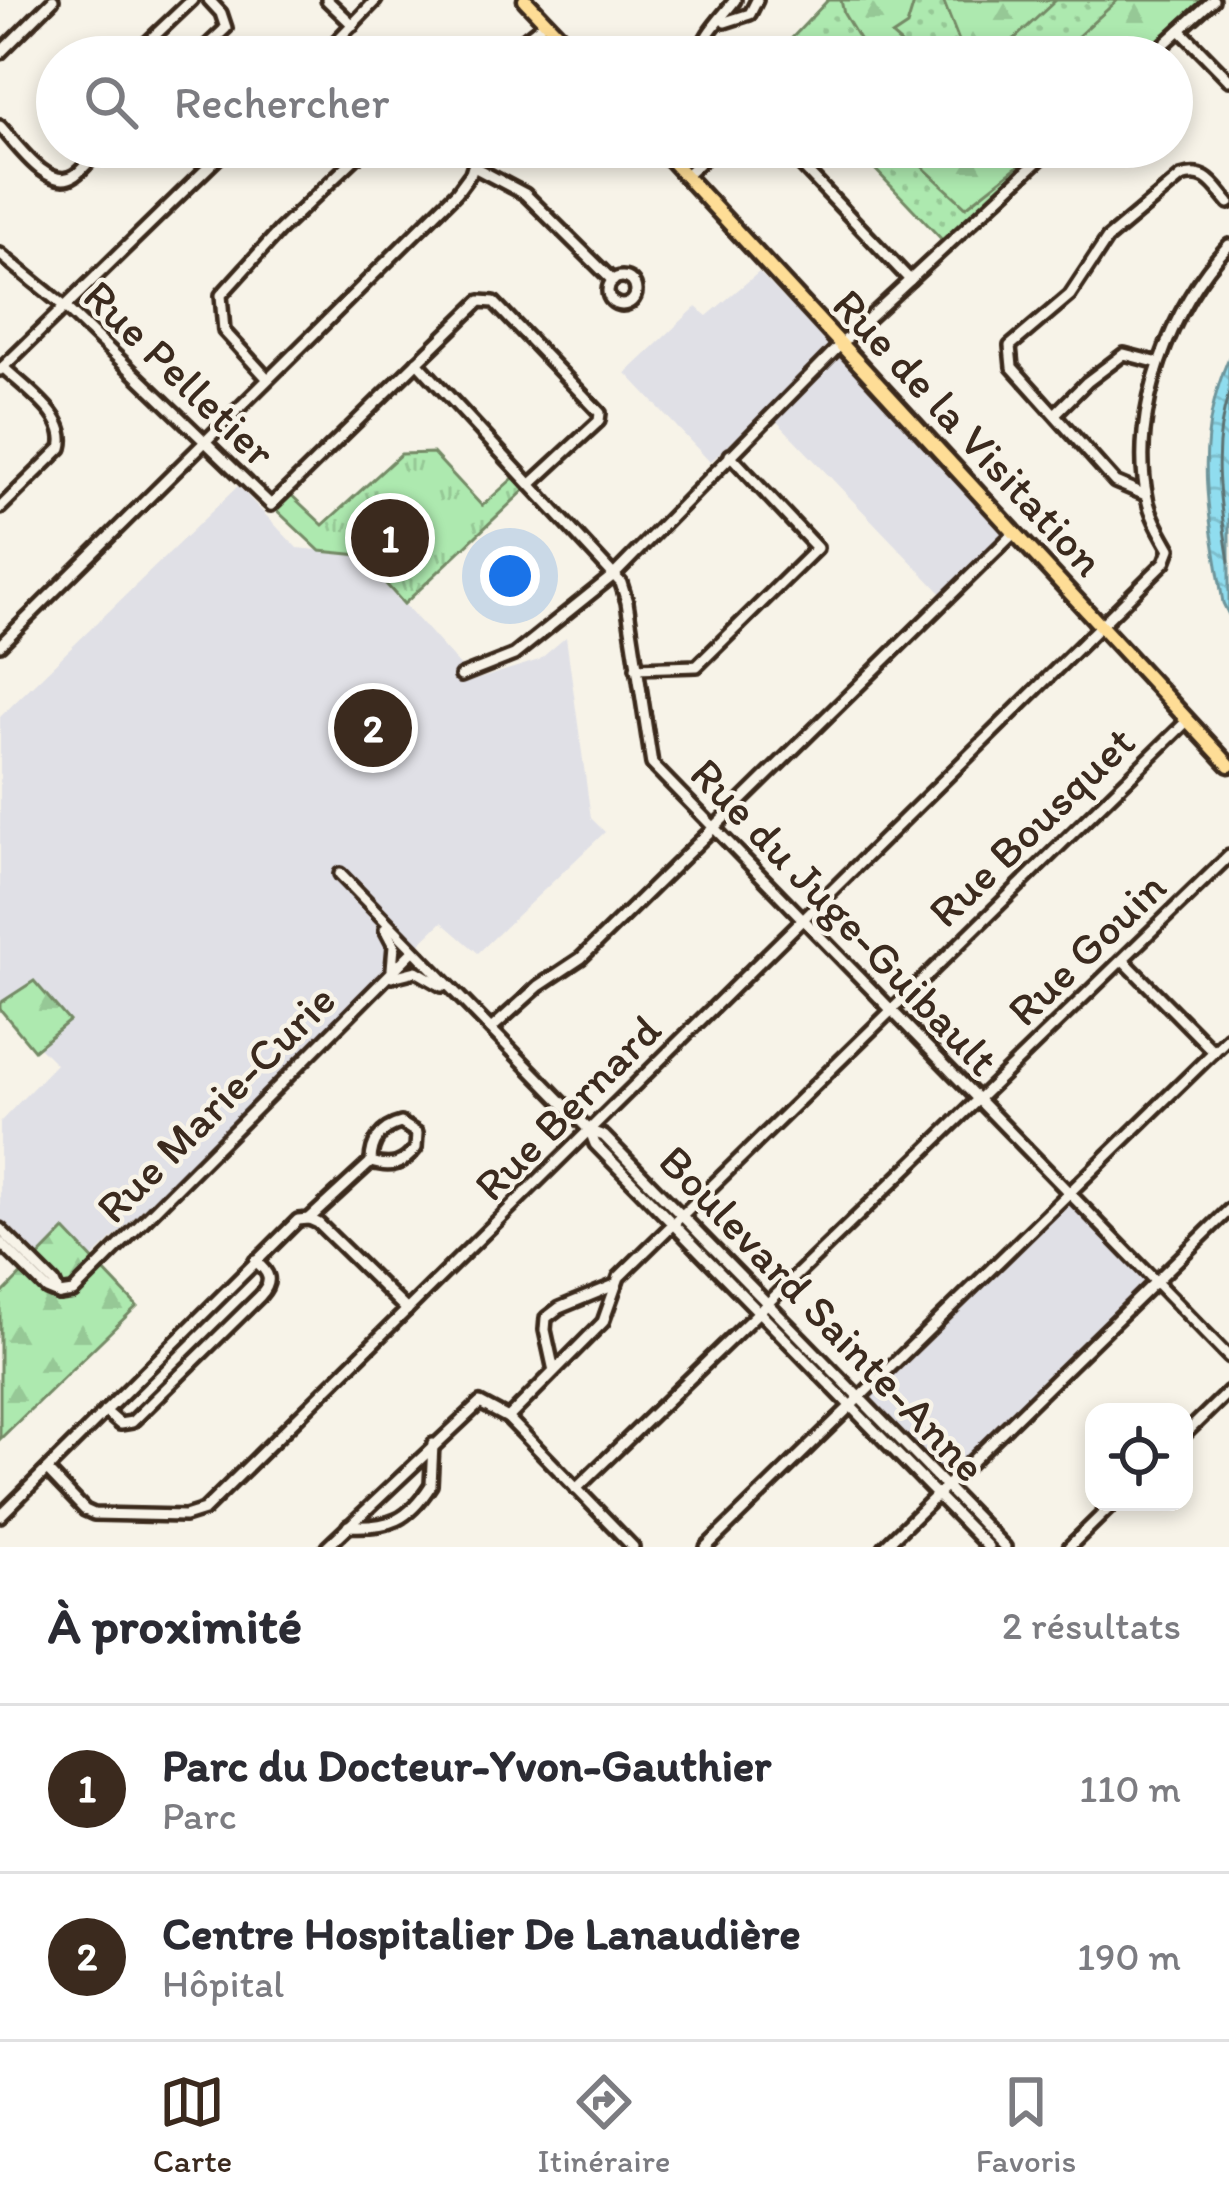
<!DOCTYPE html>
<html lang="fr">
<head>
<meta charset="utf-8">
<style>
  :root { --surface:#fff; --page:#f2f2f3; --text:#2b2b33; --muted:#7c7c81; --line:#e1e1e2; --accent:#3b2a1e }
  body { margin:0; font-family:Itim,sans-serif; background:var(--page); color:var(--text) }
  .controls { position:absolute; right:36px; bottom:36px; display:grid; overflow:hidden; border-radius:24px; box-shadow:0 6px 18px #0003 }
  .controls button { width:108px; height:108px; display:grid; place-items:center; padding:0; border:0; border-bottom:3px solid var(--line); background:var(--surface); color:var(--text); font:60px sans-serif }
  .you { position:absolute; left:510px; top:576px; width:42px; height:42px; margin:-30px; border:9px solid #fff; border-radius:50%; background:#1a73e8; box-shadow:0 0 0 18px #1a73e833 }
  .badge { display:grid; place-items:center; width:78px; height:78px; border-radius:50%; background:var(--accent); color:#fff; font-size:39px; font-weight:700 }
  .pin { position:absolute; translate:-50% -50%; border:6px solid #fff; box-shadow:0 3px 12px #0006 }
  .list { margin:0; padding:0; list-style:none }
  h2 { display:flex; justify-content:space-between; align-items:center; height:156px; margin:0; padding:0 48px; font-size:51px }
  h2 small { font-size:39px; font-weight:400; color:var(--muted) }
  .list li { display:grid; grid-template-columns:78px 1fr auto; gap:36px; align-items:center; box-sizing:border-box; height:168px; padding:0 48px; border-top:3px solid var(--line) }
  .list b { display:block; font-size:45px; white-space:nowrap }
  .list p { margin:0; font-size:39px; white-space:nowrap; color:var(--muted) }
  .list em { font-size:39px; font-style:normal; color:var(--muted) }
  .icon { flex:none; width:66px; height:66px; fill:none; stroke:currentColor; stroke-width:2; stroke-linecap:round; stroke-linejoin:round }
  .map { position:relative; flex:none; width:1229px; height:1547px; overflow:hidden }
  .search { position:absolute; background:var(--surface); box-shadow:0 6px 18px #0003; left:36px; right:36px; top:36px; height:132px; display:flex; align-items:center; gap:30px; box-sizing:border-box; padding:0 42px; border-radius:66px; color:var(--muted); font-size:45px }
  .sheet { height:492px; background:var(--surface) }
  nav { display:flex; justify-content:space-around; align-items:center; box-sizing:border-box; height:168px; border-top:3px solid var(--line); background:var(--surface); font-size:33px; color:var(--muted) }
  nav a { display:grid; justify-items:center; gap:6px }
  nav .on { color:var(--accent) }
  .map>svg:first-child { display:block }
</style>
</head>
<body>
<div class="map">
<svg width="1229" height="1547" viewBox="0 0 1229 1547">
  <defs>
    <pattern id="grass-dots" width="8" height="8" patternUnits="userSpaceOnUse" patternTransform="scale(3)"><rect width="8" height="8" fill="#ade9af"/><path d="M2 2h.1M6 6h.1" fill="none" stroke="#96c896" stroke-width="1.8" stroke-linecap="round"/></pattern>
    <pattern id="forest-firs" width="22" height="20" patternUnits="userSpaceOnUse" patternTransform="scale(3)"><rect width="22" height="20" fill="#ade9af"/><path d="M5 1l3.5 6h-7zM16 11l3.5 6h-7z" fill="#96c896"/></pattern>
    <pattern id="park-tufts" width="24" height="20" patternUnits="userSpaceOnUse" patternTransform="scale(3)"><rect width="24" height="20" fill="#ade9af"/><path d="M3 7l-1-3M5 7V3M7 7l1-3M15 17l-1-3M17 17v-4M19 17l1-3" fill="none" stroke="#96c896"/></pattern>
    <pattern id="water-waves" width="16" height="10" patternUnits="userSpaceOnUse" patternTransform="scale(3)"><rect width="16" height="10" fill="#90ddef"/><path d="M0 5q4-4 8 0t8 0" fill="none" stroke="#7dbecc"/></pattern>
  </defs>
  <rect width="100%" height="100%" fill="#f7f3e8"/>
  <filter id="ink" filterUnits="userSpaceOnUse"><feTurbulence type="fractalNoise" baseFrequency=".00833" numOctaves="2"/><feDisplacementMap in="SourceGraphic" scale="24" xChannelSelector="R" yChannelSelector="G"/><feConvolveMatrix kernelMatrix="1 2 1 2 8 2 1 2 1" color-interpolation-filters="sRGB"/></filter>
  <g filter="url(#ink)">
    <g fill="#e0e0e6">
      <polygon points="759,272 1005,532 942,594 767,411 710,462 626,373 696,307 707,316"/>
      <polygon points="238,486 297,548 359,554 462,668 466,683 539,660 566,637 591,818 605,832 478,953 442,922 61,1288 0,1225 0,1122 56,1064 0,1008 0,717"/>
      <polygon points="1068,1192 1155,1281 946,1487 858,1398"/>
    </g>
    <g fill="url(#grass-dots)" stroke="#748a66" stroke-width="3">
      <polygon points="828,0 1216,0 1154,57 774,57"/>
      <polygon points="854,147 1055,147 947,245"/>
    </g>
    <g fill="url(#forest-firs)" stroke="#748a66" stroke-width="3">
      <polygon points="841,0 915,0 907,26 892,36 916,57 870,57 844,14"/>
      <polygon points="943,0 1056,0 995,57 957,57 961,46"/>
      <polygon points="1118,0 1203,0 1140,57 1055,57"/>
      <polygon points="901,147 1042,147 966,207"/>
      <polygon points="34,981 69,1021 34,1050 0,1009 0,1003"/>
      <polygon points="65,1230 137,1306 0,1439 0,1296"/>
    </g>
    <polygon fill="url(#park-tufts)" stroke="#748a66" stroke-width="3" points="433,453 482,506 520,472 531,484 404,604 360,555 320,551 271,505 286,490 323,525 401,454"/>
    <path fill="url(#water-waves)" stroke="#6e959b" stroke-width="3" d="M1229,357V615L1223,603C1209,511 1191,447 1229,357Z"/>
    <g fill="none" stroke-linecap="round" stroke-linejoin="round">
      <path stroke="#5d7272" stroke-width="3" d="M1229,393C1210,451 1220,503 1229,562"/>
      <g stroke="#3b2a1e" stroke-width="18">
        <g id="minor">
          <polyline points="327,0 353,25"/>
          <polyline points="725,22 750,14 757,0"/>
          <polyline points="1180,30 1229,80"/>
          <polyline points="0,53 53,0"/>
          <polyline points="132,57 192,0"/>
          <polyline points="195,57 226,28 221,13 209,0"/>
          <polyline points="321,57 376,0"/>
          <polyline points="502,57 546,22"/>
          <path d="M699,57C700,38 723,16 735,0"/>
          <polyline points="1150,57 1213,0"/>
          <path d="M0,126C16,143 49,193 75,175C85,168 93,156 102,147"/>
          <polyline points="784,147 910,280"/>
          <polyline points="474,167 525,194 613,281"/>
          <polyline points="685,176 716,147"/>
          <polyline points="0,254 65,307 271,505 480,301 494,302 600,413 599,421 531,484"/>
          <circle cx="622" cy="291" r="14"/>
          <polyline points="417,362 621,583 627,602 652,764 1229,1357"/>
          <polyline points="0,370 229,147"/>
          <polyline points="267,378 224,331 221,295 279,231 367,147"/>
          <polyline points="1056,413 1087,382 1124,354 1159,363"/>
          <path d="M1146,495L1115,482L1012,367L1010,346L1070,295L1107,239L1181,177C1206,168 1214,186 1229,203"/>
          <path d="M0,508L61,448C70,417 24,388 3,367"/>
          <polyline points="0,645 457,192 471,173 479,147"/>
          <polyline points="636,668 697,666 817,548 730,455"/>
          <polyline points="461,676 514,655 615,574 840,345 1053,147"/>
          <polyline points="340,874 590,1131 595,1144 988,1547"/>
          <polyline points="385,929 394,946 392,969"/>
          <polyline points="1123,960 1214,1052"/>
          <polyline points="392,977 416,971 442,986"/>
          <polyline points="491,1029 539,986 581,958 1014,533"/>
          <path d="M401,1123L417,1133L416,1148C403,1165 391,1168 371,1162C371,1142 381,1128 401,1123Z"/>
          <polyline points="590,1131 604,1136 1005,1547"/>
          <polyline points="309,1219 318,1223 407,1310"/>
          <polyline points="0,1229 54,1283 59,1294"/>
          <polyline points="0,1242 47,1289 59,1294"/>
          <polyline points="59,1294 73,1292 413,951"/>
          <polyline points="554,1371 545,1330 546,1318 559,1308 615,1285"/>
          <path d="M105,1411L120,1424L132,1422L260,1296C274,1281 269,1272 255,1261"/>
          <polyline points="508,1418 603,1322 619,1277 1188,720"/>
          <polyline points="1184,1435 1229,1391"/>
          <path d="M47,1470L85,1510L94,1514L185,1516L204,1510L1165,562L1170,549C1161,533 1151,517 1147,498C1129,414 1171,305 1229,245"/>
          <polyline points="576,1489 1229,856"/>
          <polyline points="0,1516 298,1220 309,1219 371,1162"/>
          <path d="M348,1526C390,1528 408,1521 431,1485L433,1444"/>
          <polyline points="327,1547 480,1403 508,1418 633,1547"/>
          <polyline points="706,1547 1229,1037"/>
          <polyline points="884,1547 1229,1210"/>
          <polyline points="1069,1547 1115,1502"/>
        </g>
      </g>
      <g stroke="#3b2a1e" stroke-width="21">
        <g id="major">
          <polyline points="525,0 579,57"/>
          <polyline points="659,147 1229,765"/>
        </g>
      </g>
      <use href="#minor" stroke="#f7f3e8" stroke-width="9"/>
      <use href="#major" stroke="#fedd96" stroke-width="12"/>
    </g>
  </g>
  <g text-anchor="middle" stroke-width="9" stroke-linejoin="round" paint-order="stroke">
    <g font-size="45" fill="#3b2a1e" stroke="#f7f3e8">
      <text transform="translate(180 373) rotate(44)" y="16">Rue Pelletier</text>
      <text transform="translate(969 432) rotate(47)" y="16">Rue de la Visitation</text>
      <text transform="translate(1031 826) rotate(-44)" y="16">Rue Bousquet</text>
      <text transform="translate(845 916) rotate(46)" y="16">Rue du Juge-Guibault</text>
      <text transform="translate(1086 948) rotate(-44)" y="16">Rue Gouin</text>
      <text transform="translate(215 1103) rotate(-45)" y="16">Rue Marie-Curie</text>
      <text transform="translate(567 1107) rotate(-45)" y="16">Rue Bernard</text>
      <text transform="translate(823 1313) rotate(46)" y="16">Boulevard Sainte-Anne</text>
    </g>
  </g>
</svg>
<div class="controls">
<button><svg class="icon" aria-label="locate" viewBox="0 0 24 24"><circle cx="12" cy="12" r="6"/><path d="M12 2v4M12 18v4M2 12h4M18 12h4"/></svg></button>
</div>
<div class="you"></div>
<div class="pin badge" style="left:390px;top:538px">1</div>
<div class="pin badge" style="left:373px;top:728px">2</div>
<div class="search"><svg class="icon" aria-label="search" viewBox="0 0 24 24"><circle cx="10" cy="10" r="6"/><path d="M15 15l6 6"/></svg>Rechercher</div>
</div>
<section class="sheet">
<h2>À proximité<small>2 résultats</small></h2>
<ul class="list">
<li><span class="badge">1</span><div><b>Parc du Docteur-Yvon-Gauthier</b><p>Parc</p></div><em>110 m</em></li>
<li><span class="badge">2</span><div><b>Centre Hospitalier De Lanaudière</b><p>Hôpital</p></div><em>190 m</em></li>
</ul>
</section>
<nav>
<a class="on"><svg class="icon" aria-label="map" viewBox="0 0 24 24"><path d="M3 6l6-2 6 2 6-2v14l-6 2-6-2-6 2zM9 4v14M15 6v14"/></svg>Carte</a>
<a><svg class="icon" aria-label="directions" viewBox="0 0 24 24"><path d="M12 3l9 9-9 9-9-9zM9 14v-3h6M13 9l2 2-2 2"/></svg>Itinéraire</a>
<a><svg class="icon" aria-label="saved" viewBox="0 0 24 24"><path d="M7 4h10v16l-5-4-5 4z"/></svg>Favoris</a>
</nav>
</body>
</html>
